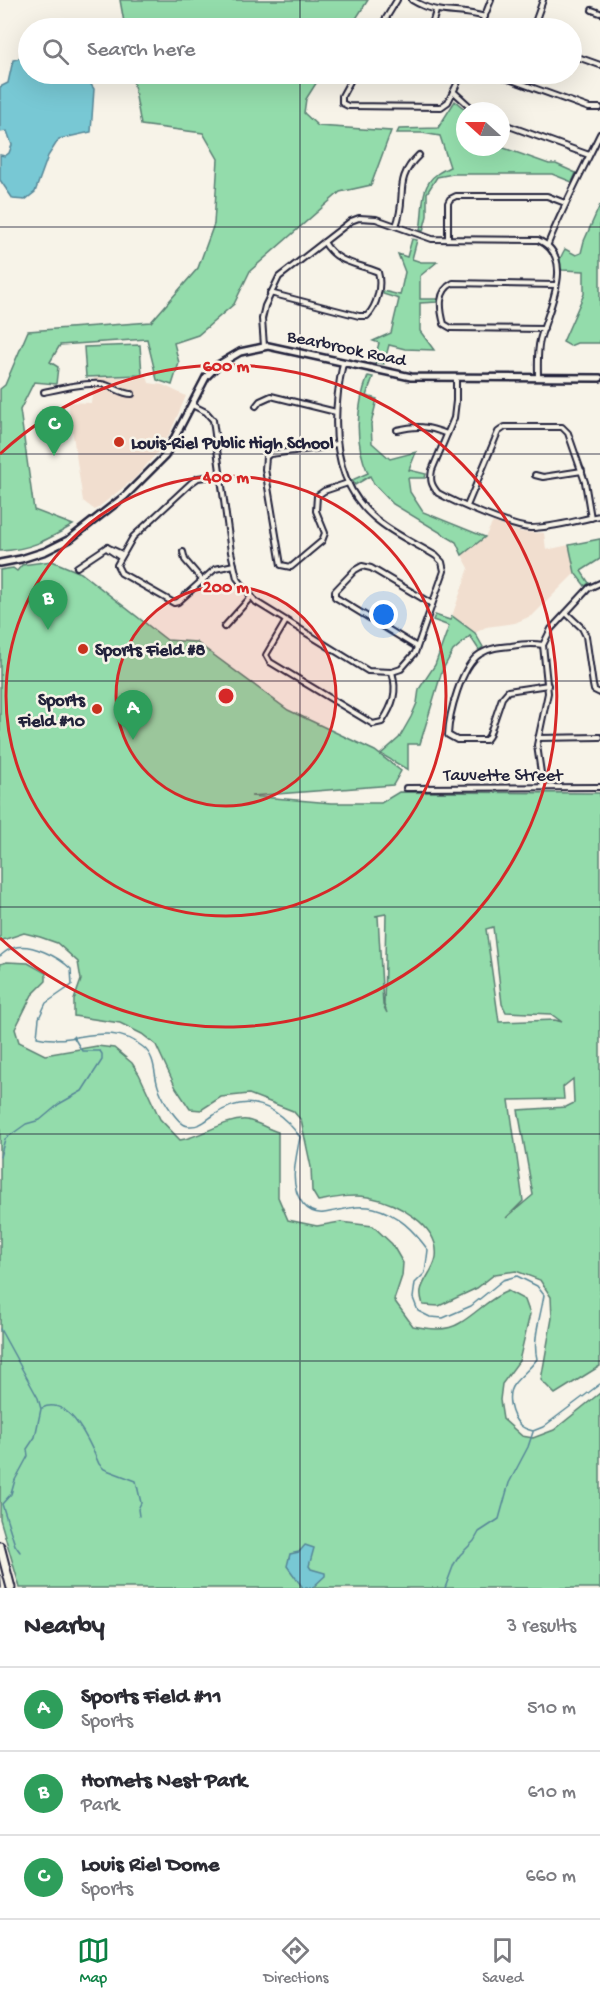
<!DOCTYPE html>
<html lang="en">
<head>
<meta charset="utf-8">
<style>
  :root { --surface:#fff; --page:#f7f7f7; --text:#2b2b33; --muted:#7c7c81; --line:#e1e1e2; --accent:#0b8043 }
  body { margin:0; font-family:"Gochi Hand",sans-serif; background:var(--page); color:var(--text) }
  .compass { position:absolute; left:456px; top:102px; width:54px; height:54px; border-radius:50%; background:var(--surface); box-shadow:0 6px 24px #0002; rotate:291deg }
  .you { position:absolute; left:384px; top:615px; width:21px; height:21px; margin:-15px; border:4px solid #fff; border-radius:50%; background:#1a73e8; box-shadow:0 0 0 9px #1a73e833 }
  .badge { display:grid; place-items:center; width:39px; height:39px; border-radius:50%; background:var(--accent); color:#fff; font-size:20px; font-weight:700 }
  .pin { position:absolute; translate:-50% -50px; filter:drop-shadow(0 2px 3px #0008) }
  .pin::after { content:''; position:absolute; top:32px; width:21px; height:18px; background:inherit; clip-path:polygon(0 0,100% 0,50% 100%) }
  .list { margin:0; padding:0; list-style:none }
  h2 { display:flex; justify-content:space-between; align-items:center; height:78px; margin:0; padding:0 24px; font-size:26px }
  h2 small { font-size:20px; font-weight:400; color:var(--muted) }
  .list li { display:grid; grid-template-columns:39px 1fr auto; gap:18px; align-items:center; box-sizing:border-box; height:84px; padding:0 24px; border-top:2px solid var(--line) }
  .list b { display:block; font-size:22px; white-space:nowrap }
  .list p { margin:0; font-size:20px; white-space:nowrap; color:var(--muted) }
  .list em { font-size:20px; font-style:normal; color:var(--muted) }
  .icon { flex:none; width:33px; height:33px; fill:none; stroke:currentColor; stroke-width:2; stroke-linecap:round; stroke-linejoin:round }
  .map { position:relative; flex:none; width:600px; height:1588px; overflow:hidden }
  .search { position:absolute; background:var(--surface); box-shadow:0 6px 24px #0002; left:18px; right:18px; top:18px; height:66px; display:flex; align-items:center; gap:15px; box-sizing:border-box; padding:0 21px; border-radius:33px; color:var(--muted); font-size:22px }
  .sheet { height:330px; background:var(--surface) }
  nav { display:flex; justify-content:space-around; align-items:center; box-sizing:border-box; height:84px; border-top:2px solid var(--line); background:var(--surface); font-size:16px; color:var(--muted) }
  nav a { display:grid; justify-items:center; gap:3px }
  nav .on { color:var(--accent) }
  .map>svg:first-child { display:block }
</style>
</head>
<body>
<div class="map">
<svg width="600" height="1588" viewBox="0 0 600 1588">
  <rect width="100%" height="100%" fill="#f7f3e8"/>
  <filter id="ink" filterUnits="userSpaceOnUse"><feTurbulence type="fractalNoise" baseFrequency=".0167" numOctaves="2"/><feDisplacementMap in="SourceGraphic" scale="12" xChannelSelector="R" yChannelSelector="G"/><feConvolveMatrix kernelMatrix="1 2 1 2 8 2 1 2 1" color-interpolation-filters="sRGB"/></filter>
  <g filter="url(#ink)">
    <g fill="#f1decf">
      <polygon points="147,376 149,383 163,385 186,396 170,433 158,452 134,479 95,510 83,501 68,402 91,403 94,378"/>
      <polygon points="493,522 520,532 544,533 546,550 569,545 575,573 533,615 515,623 486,627 475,633 452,616 469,568 462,555 485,537"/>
    </g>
    <g fill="#93dcab" stroke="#5a7f73" stroke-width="1.5" fill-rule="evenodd">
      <polygon points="120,0 368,0 350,28 125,28"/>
      <path d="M132,74H322L306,99L304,113L318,126L391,131L371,185L340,192L250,271L234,304L198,335L174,343L179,363L172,385L157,380L147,339L60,345L50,362L58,367L56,384L34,382L20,410L34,510L73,525C47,540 30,550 0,551V389L5,385L28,331L151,322L198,268L214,224L218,159L203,133L141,125Z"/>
      <path d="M455,101L467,111H465V120L461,128L465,130V147H501L549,164H556L576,173L572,182L552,174H453L437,177L427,193V216L423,231L420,230C424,211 419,186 437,174C441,171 446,169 450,167L440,136L422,133H397L399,129L438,128Z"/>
      <path d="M600,205V343H577L570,346L563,342L584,294V271L562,270C556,265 561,256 565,249L576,255L581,253L584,241Z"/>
      <polygon points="412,239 417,240 412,259 421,262 437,262 420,276 420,299 437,299 437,302 420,303 420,331 434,350 405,349 389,345 384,364 374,362 379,343 373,341 391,333 399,299 383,294 383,291 400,295 405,272 398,254 407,257"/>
      <polygon points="140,345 142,375 86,377 84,347"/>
      <path d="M368,376L373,377L366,396L377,399L371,424L372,443L390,459L416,452L409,470L426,474L425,478H408L410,492L423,512L485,537L462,555L456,542L393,504L374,484L370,476L355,485L352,480L368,473C354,442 356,407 368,376Z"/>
      <polygon points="600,539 600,559 581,571 589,583 585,586 575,573 569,545"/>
      <path d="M52,561L81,573L167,640L196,642L288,710L375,751L401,771L393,785L251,796L331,803H381L399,792L600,793V1366L555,1394L541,1380L552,1318L551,1297L540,1280L516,1271L495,1274L477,1288L439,1306L423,1305C422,1301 420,1295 421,1291C422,1281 434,1270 436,1257C440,1225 395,1202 368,1197C351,1194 335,1198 318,1201L312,1191L311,1167L301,1120L293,1111L249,1094L221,1097L201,1110L190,1109L176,1088L156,1045L142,1034L120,1023L74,1016V1000L81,980L78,962L57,943L40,937L24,933L0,941V570L13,568L17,571L22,565ZM386,914L384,1005L387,1013L383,1005L378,916H375ZM493,927L502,1004L506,1012L551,1014L562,1022L555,1020L499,1022L486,929ZM573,1079L574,1103L566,1107L518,1110L533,1195L506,1218L523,1201L509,1100L564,1099L563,1087Z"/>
      <polygon points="435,615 450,620 452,616 475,633 483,647 479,650 470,636 453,651 442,671 420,744 408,744 408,770 381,754 399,738 411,717 417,703 419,689 435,665 449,626 433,620"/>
      <path d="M7,962L28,963L46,973V981L32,995L15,1029L19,1042L45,1055L97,1046L114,1048L132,1063L139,1074L160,1119L180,1140C201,1137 226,1118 247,1120C257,1122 268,1129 278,1132V1197L288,1220L317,1226L340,1222L373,1226L392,1244L403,1263L402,1276L394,1300L413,1326C428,1329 446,1332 460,1323C477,1313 489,1298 508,1291L525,1300L530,1314L519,1361L502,1384L500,1400L503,1419L522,1436L533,1438L554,1430L600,1393V1588H20L0,1519V964Z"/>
    </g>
    <g fill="#78c8d4" stroke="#568697" stroke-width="1.5">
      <polygon points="28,56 28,74 88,74 88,80 94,89 91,132 59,139 48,156 35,192 25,200 13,199 0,180 0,155 5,156 9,153 12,145 7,131 0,132 0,87 8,83 13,60"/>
      <polygon points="305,1545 314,1548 309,1566 311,1569 325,1573 325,1576 312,1588 303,1588 287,1566 290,1554 299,1552"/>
    </g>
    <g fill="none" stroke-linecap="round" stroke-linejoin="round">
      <g stroke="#568697" stroke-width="1.5">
        <path d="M0,956C4,953 8,949 13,948C30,942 59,957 71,969L72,985L46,1003L39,1018L37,1037C73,1046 109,1019 143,1047C157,1058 153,1075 159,1089C163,1099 178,1126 189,1126C200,1127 206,1120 214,1115C249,1091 277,1106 300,1137C296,1159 288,1185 303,1204C308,1210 315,1214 324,1213C341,1211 356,1204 374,1208C398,1214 414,1231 428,1250L425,1273L415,1283L413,1298L418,1311L430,1317L443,1318L471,1306L503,1280L517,1276L537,1286L544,1295C541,1315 532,1340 537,1359C530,1369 521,1375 514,1384C505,1395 511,1416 520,1425C523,1428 529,1430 533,1431L543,1427L600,1384"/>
        <polyline points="0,1157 5,1139 26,1124 40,1120 59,1104 82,1091 102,1060 102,1054 100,1051 82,1051 73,1036"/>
        <polyline points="0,1329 38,1398 41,1409 35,1437 27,1449 28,1456 15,1480 11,1494 2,1504 15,1545 20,1552"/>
        <path d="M42,1408C70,1395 91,1445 99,1464L104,1469L136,1481L141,1503L138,1509L139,1516"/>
        <polyline points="445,1588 454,1564 460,1555 474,1541 479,1532 499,1519 509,1483 528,1447 533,1432"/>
      </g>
      <g stroke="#22223b" stroke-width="8">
        <g id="street">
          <path d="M412,0C440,17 457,8 485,17"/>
          <polyline points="592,10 600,13"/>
          <polyline points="380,28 397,0"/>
          <polyline points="431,28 436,11"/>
          <polyline points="480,28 491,0"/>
          <polyline points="533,28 543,0"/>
          <polyline points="572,55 600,65"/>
          <polyline points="354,74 342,96 342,103 348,106 441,107 448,102 462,74"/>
          <polyline points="495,74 589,108 600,108"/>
          <polyline points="454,92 475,111"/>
          <polyline points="501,123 589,155"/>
          <path d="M396,226C408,196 392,181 419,155"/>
          <polyline points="448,239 448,203 450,199 456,196 547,196 565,203"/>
          <path d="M548,244C563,207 582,171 600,134"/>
          <path d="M270,293L359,316H367C377,306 382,286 378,272C357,263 337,264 324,242"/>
          <path d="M544,329L451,328L444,324C440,309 437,291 453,283L556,285"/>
          <path d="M264,346L262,319L265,306L279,277L351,221L359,218L376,219L432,239L538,240C578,257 547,311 540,340C537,352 538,365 538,377"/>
          <path d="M456,377V401L454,418L432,470C430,480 431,485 438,493C456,503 511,527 530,528C553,528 577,520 600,516"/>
          <path d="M44,392C62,388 82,383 101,384C112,385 120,394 132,394"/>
          <path d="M192,405L206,412L213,420L231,552L237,578L256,602L368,671L392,672L401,669L415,653L444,571L442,562L436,556C418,545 398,536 381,523C329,485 331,419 343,363"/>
          <polyline points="256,406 260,401 271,396 336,412"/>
          <path d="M397,430C418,425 427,426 447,434"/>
          <polyline points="336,444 319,448 270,454 266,457 265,469 281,565 291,567 322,541 325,533 316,511 317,496 324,491 348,483"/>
          <polyline points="220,475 198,478 191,483 133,537 117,565 121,573 174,603 178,602 215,569 234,565"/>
          <polyline points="535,475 543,477 582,471"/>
          <polyline points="467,506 498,432 505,427 562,427 568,433 585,482 591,518"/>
          <polyline points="183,552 185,560 203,581"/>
          <polyline points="120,557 108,549 107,547 122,554"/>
          <polyline points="77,567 107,547"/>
          <polyline points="566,613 582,628 586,636 593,685 594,690 600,693"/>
          <path d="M286,621L266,655L270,662L373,724L382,722C393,705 398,692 392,672"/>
          <polyline points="224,627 251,597"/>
          <path d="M543,645C532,643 522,644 511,646C500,647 489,648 480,654C461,666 449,714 448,735L457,740H486L489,736L502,698L508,691L548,685"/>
          <polyline points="417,647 335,597 335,591 355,570 362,566 371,568 432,604"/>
          <polyline points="538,738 600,737"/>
          <polyline points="543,787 537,745 548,693 543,645 551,629 589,588 600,583"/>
          <polyline points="406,788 600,787"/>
        </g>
      </g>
      <g stroke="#22223b" stroke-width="10">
        <polyline id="secondary" points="0,563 21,559 46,551 70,539 125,496 165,456 206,377 218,365 240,352 268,346 411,377 600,378"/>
      </g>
      <g stroke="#22223b" stroke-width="11">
        <polyline id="highway" points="0,1546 11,1588"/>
      </g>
      <use href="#street" stroke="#f7f3e8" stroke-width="4"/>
      <use href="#secondary" stroke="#f7f3e8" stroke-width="5"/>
      <use href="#highway" stroke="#f7f3e8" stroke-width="7"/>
      <polyline stroke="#22223b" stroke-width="1.5" points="0,1575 1,1588"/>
    </g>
  </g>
  <path fill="none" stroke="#22223b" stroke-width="1.5" stroke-opacity="0.55" d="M300,0V28M300,74V1588M0,227H600M0,454H600M0,681H600M0,907H600M0,1134H600M0,1361H600"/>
  <circle cx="226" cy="696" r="110" fill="#d62828" fill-opacity=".12"/>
  <g fill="none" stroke="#d62828" stroke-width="3">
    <circle cx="226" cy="696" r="110"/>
    <circle cx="226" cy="696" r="220"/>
    <path d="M0 454A331 331 0 1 1 0 938"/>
  </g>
  <g fill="#c8321e" stroke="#f7f3e8" stroke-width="2">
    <circle cx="119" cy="442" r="6"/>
    <circle cx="83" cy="649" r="6"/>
    <circle cx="97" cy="709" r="6"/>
  </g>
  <g text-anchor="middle" stroke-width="5" stroke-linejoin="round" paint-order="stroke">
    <g font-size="18" fill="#22223b" stroke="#f7f3e8">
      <text transform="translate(347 347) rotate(12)" y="6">Bearbrook Road</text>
      <text x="503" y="780">Tauvette Street</text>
    </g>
    <g font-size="18" font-weight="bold" fill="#22223b" stroke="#f7f3e8" text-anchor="start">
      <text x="131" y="448">Louis-Riel Public High School</text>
      <text x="95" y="655">Sports Field #8</text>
      <text x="85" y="705" text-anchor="end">Sports<tspan x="85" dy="21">Field #10</tspan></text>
    </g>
  </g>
  <circle cx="226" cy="696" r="9" fill="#d62828" stroke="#f7f3e8" stroke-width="3"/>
  <g font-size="18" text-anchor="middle" font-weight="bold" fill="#d62828" stroke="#f7f3e8" stroke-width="5" stroke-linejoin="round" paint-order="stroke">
    <text x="226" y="371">600 m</text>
    <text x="226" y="482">400 m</text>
    <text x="226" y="592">200 m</text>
  </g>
</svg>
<svg class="compass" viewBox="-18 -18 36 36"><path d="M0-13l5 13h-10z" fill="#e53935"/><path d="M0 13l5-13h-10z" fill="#7c7c81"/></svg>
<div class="you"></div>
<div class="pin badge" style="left:133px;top:740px;background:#2e9e5b">A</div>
<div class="pin badge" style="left:48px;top:630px;background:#2e9e5b">B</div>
<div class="pin badge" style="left:54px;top:456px;background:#2e9e5b">C</div>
<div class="search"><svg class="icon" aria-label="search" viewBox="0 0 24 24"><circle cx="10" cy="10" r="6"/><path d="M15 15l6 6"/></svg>Search here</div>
</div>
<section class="sheet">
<h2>Nearby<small>3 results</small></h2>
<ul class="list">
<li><span class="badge" style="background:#2e9e5b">A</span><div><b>Sports Field #11</b><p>Sports</p></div><em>510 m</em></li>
<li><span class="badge" style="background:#2e9e5b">B</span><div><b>Hornets Nest Park</b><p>Park</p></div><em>610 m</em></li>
<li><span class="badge" style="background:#2e9e5b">C</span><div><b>Louis Riel Dome</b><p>Sports</p></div><em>660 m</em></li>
</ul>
</section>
<nav>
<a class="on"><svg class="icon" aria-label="map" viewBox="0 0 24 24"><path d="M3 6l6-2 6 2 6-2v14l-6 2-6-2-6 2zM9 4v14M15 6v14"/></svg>Map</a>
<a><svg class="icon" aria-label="directions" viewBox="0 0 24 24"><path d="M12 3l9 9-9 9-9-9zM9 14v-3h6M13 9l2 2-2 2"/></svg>Directions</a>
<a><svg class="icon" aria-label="saved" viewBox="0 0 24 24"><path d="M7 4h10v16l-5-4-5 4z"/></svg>Saved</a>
</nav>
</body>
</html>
